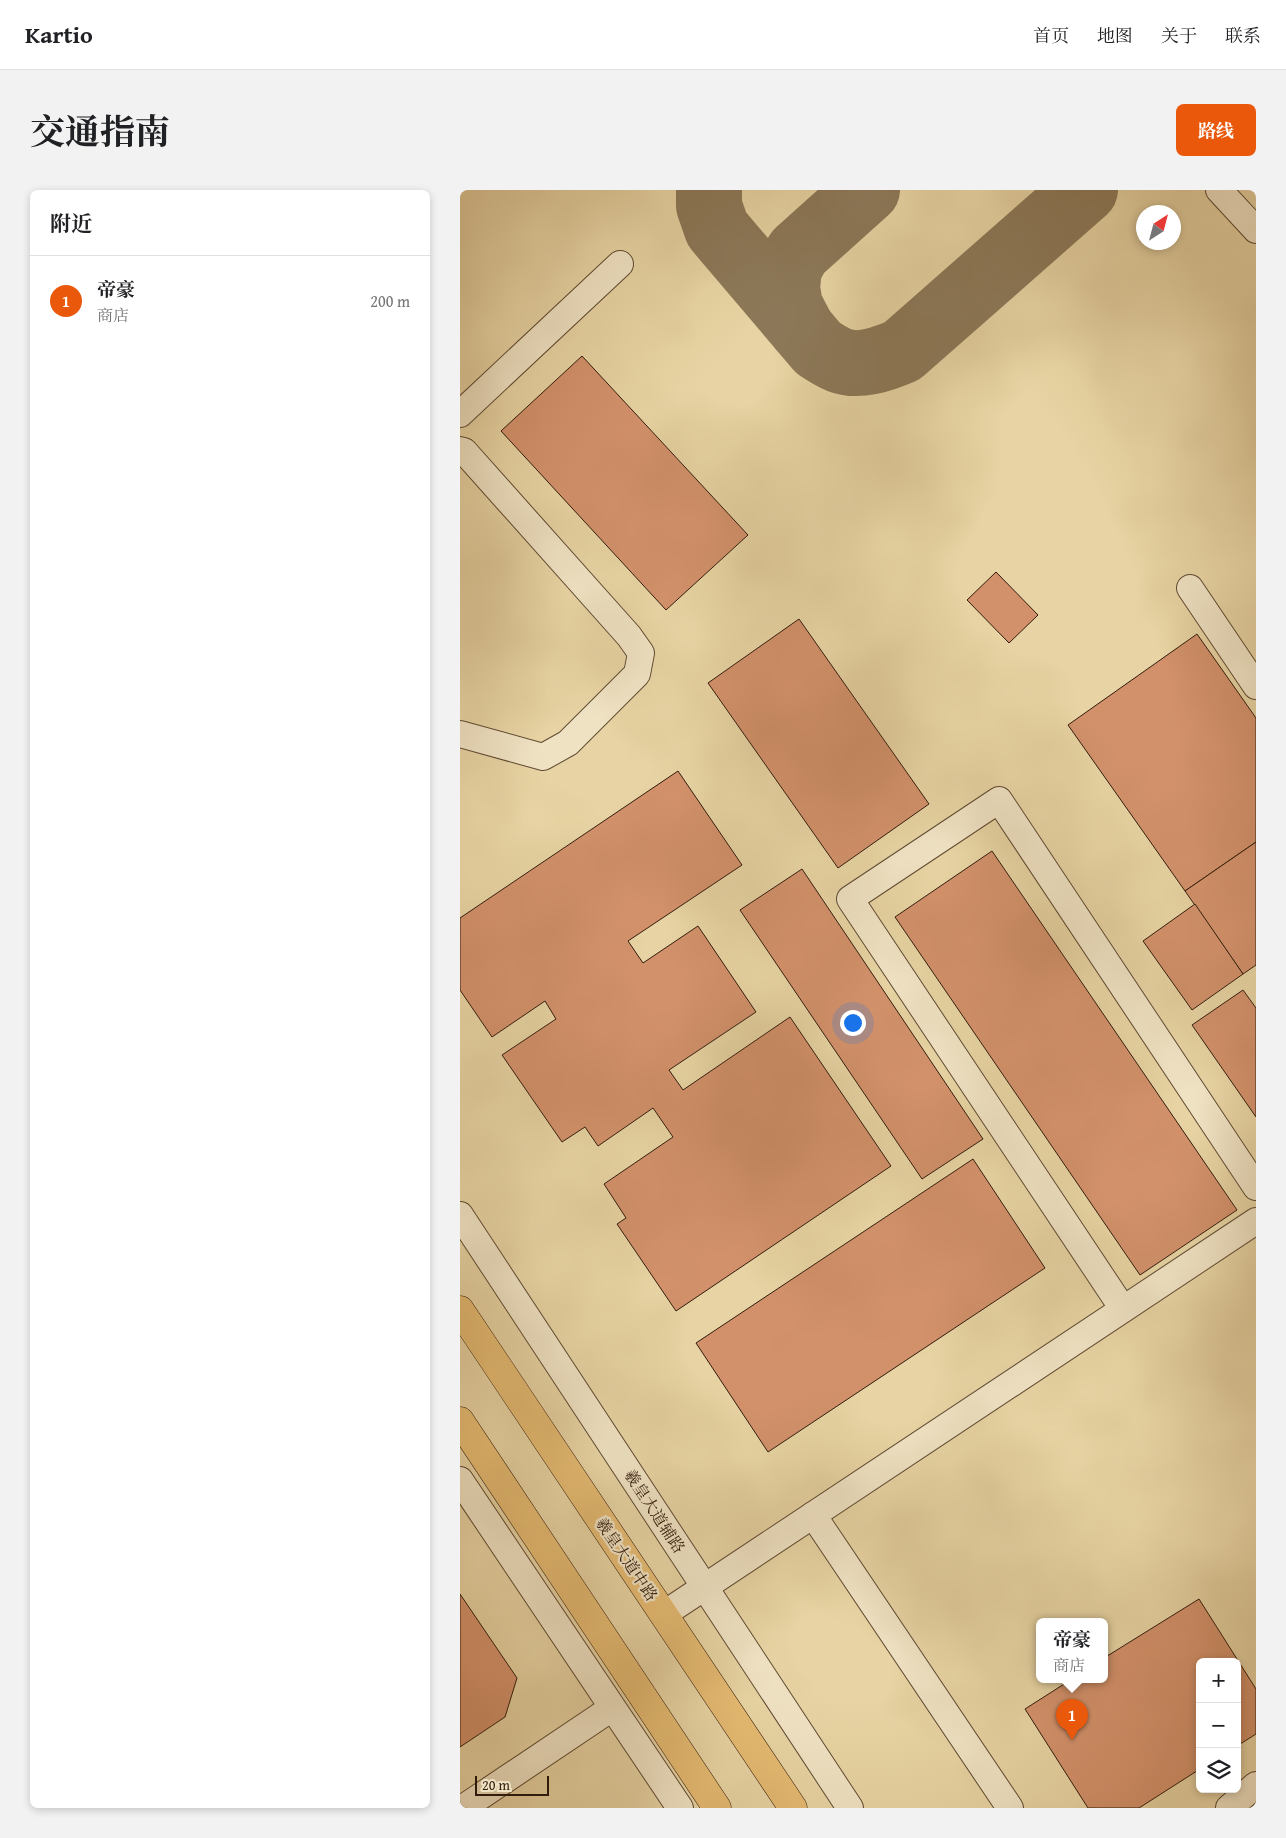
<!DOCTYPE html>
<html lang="zh">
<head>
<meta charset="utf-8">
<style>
  :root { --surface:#fff; --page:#f2f2f2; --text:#202124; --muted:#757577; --line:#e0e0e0; --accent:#ea580c }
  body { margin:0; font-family:"Gentium Book Plus","Noto Serif SC",serif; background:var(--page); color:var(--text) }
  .controls { position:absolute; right:15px; bottom:15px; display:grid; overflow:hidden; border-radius:8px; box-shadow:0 2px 8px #0003 }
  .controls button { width:45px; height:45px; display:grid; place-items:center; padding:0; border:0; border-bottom:1px solid var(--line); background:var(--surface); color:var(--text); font:25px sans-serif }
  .compass { position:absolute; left:676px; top:15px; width:45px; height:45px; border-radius:50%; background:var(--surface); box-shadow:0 2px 8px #0003; rotate:36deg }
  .scale { position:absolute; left:15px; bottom:12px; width:74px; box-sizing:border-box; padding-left:5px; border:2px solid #321c0c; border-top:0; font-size:14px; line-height:18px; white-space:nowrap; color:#321c0c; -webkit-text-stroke:4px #efe2c3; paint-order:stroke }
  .you { position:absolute; left:392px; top:832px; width:18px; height:18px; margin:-12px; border:4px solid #fff; border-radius:50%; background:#1a73e8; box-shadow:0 0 0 8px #1a73e833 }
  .badge { display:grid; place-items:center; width:32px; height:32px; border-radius:50%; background:var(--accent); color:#fff; font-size:16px; font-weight:700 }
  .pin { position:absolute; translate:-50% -41px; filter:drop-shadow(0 1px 2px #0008) }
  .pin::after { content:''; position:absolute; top:26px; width:18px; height:15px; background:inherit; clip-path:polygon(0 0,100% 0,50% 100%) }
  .popup { position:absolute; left:576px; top:1428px; width:72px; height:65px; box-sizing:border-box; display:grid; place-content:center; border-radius:8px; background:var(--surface); filter:drop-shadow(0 1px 4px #0005); font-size:16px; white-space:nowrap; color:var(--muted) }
  .popup b { font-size:19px; color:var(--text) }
  .popup::after { content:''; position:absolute; left:50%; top:100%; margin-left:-10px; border:10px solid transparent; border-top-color:var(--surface) }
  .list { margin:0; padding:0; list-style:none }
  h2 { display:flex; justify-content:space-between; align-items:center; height:65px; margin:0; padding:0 20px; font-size:21px }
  h2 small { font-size:16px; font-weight:400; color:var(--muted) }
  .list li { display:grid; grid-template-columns:32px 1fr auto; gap:15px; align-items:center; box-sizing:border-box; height:90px; padding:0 20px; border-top:1px solid var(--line) }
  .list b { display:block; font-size:19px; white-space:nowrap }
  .list p { margin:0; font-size:16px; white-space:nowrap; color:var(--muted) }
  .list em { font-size:16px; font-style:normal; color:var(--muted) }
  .icon { flex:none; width:28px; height:28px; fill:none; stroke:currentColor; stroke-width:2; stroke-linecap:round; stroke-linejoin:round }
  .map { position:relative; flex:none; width:796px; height:1618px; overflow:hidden; border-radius:8px }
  header { display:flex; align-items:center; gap:30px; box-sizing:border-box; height:70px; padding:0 25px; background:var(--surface); border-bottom:1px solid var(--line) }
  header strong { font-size:24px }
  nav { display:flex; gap:28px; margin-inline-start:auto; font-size:18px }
  .intro { display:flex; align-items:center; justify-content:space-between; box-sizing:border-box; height:120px; padding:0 30px }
  h1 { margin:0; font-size:35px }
  .button { padding:12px 22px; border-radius:8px; background:var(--accent); color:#fff; font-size:18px; font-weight:700 }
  main { display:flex; gap:30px; padding:0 30px }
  aside { flex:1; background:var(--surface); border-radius:8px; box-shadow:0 2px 8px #0003 }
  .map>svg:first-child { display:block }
</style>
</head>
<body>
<header>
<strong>Kartio</strong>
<nav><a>首页</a><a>地图</a><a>关于</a><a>联系</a></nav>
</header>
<div class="intro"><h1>交通指南</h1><a class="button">路线</a></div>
<main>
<aside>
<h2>附近<small></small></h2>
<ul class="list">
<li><span class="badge">1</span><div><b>帝豪</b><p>商店</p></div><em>200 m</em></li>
</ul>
</aside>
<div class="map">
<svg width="796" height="1618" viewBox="0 0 796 1618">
  <rect width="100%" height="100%" fill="#e7d3a3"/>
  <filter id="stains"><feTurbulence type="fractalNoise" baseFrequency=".004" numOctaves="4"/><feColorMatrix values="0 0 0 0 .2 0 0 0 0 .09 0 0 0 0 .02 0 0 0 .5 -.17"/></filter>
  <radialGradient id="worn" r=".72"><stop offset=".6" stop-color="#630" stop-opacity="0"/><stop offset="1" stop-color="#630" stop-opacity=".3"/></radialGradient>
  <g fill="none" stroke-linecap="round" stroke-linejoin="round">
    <g stroke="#8c7858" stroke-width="66">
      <path d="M249,0V16L257,39L358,158C364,162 372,167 379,170C399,178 423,169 442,161L625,0"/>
      <polyline points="342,139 330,116 327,98 329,78 338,62 407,0"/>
    </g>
  </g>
  <g fill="#d2916b" stroke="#321c0c">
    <polygon points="122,166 288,345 206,420 41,241"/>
    <polygon points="536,382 578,425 549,453 507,410"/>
    <polygon points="339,429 469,614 378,678 248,493"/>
    <polygon points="737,444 796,528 796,652 725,701 608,535"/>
    <polygon points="218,581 282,675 168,751 183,773 238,736 296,822 209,880 223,900 330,827 431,976 216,1121 157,1034 166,1028 144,994 213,947 193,918 138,956 125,937 102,952 42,865 96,829 85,811 32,847 0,800 0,728"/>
    <polygon points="796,652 796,775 783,784 725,701"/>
    <polygon points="532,661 777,1020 680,1085 435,727"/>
    <polygon points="342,679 523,949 462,989 280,720"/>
    <polygon points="735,714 783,784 732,820 683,751"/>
    <polygon points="783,800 796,818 796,927 732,835"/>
    <polygon points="513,969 585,1078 308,1262 236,1153"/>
    <polygon points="0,1404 57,1488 45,1527 0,1557"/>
    <polygon points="739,1409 796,1499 796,1544 777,1556 777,1472 740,1472 740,1579 679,1618 628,1618 565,1519 612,1489 644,1489 644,1468"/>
  </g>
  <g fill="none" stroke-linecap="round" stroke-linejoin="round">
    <g stroke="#5f4a32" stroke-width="28">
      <g id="minor">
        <polyline points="759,0 796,40"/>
        <polyline points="0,224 160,74"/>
        <polyline points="0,260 4,261 169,446 181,463 177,484 108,553 83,567 0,544"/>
        <polyline points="730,398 796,496"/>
        <polyline points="0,1025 390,1618"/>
        <polyline points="663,1119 390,709 539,610 796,997"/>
        <polyline points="0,1290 220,1618"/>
        <polyline points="353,1325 550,1618"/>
        <polyline points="204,1424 796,1031"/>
        <polyline points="3,1618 152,1518"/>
        <polyline points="769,1618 796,1595"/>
      </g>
    </g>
    <g stroke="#321c0c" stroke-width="29">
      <g id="major">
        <polyline points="0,1120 333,1618"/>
        <polyline points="0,1231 257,1618"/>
      </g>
    </g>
    <use href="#minor" stroke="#efe2c3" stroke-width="26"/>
    <use href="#major" stroke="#e4ba72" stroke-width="28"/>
  </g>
  <g text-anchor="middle" stroke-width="4.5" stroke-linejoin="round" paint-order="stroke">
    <g font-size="16" fill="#321c0c" stroke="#efe2c3">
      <text transform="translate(195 1321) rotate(57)" y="6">羲皇大道辅路</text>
      <text transform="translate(167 1369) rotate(56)" y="6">羲皇大道中路</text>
    </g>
  </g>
  <rect width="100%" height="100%" filter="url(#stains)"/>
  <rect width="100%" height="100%" fill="url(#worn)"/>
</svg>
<div class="controls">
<button>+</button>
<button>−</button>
<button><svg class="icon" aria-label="layers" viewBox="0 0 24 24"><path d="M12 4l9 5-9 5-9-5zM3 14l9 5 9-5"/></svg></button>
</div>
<svg class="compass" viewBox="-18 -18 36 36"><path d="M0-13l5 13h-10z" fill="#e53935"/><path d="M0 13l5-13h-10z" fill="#757577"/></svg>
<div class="scale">20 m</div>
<div class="you"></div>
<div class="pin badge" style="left:612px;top:1550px">1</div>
<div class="popup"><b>帝豪</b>商店</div>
</div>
</main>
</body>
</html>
